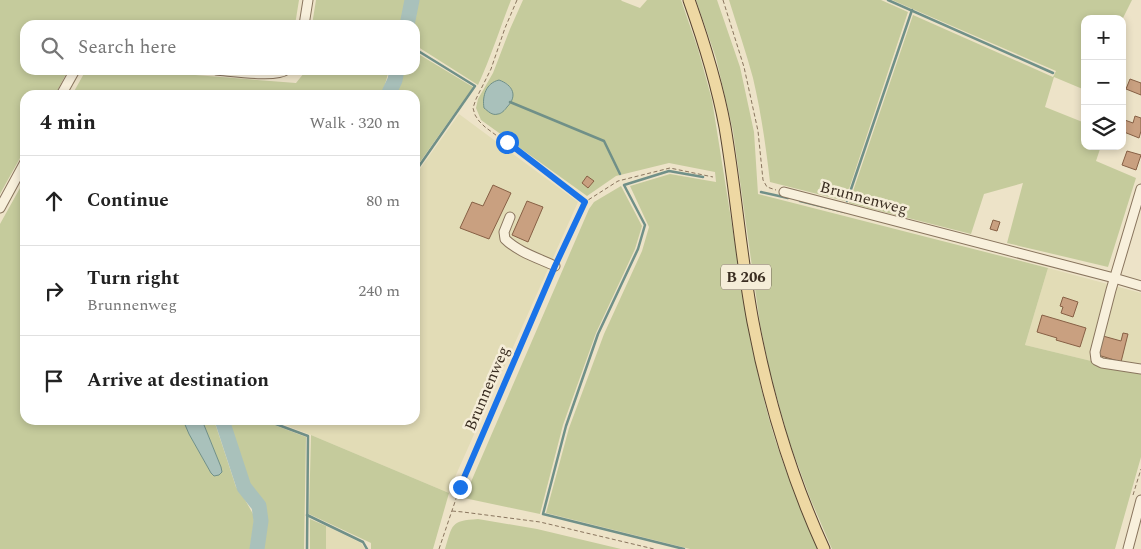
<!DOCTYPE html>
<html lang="en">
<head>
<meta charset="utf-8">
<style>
  :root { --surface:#fff; --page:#f2f2f2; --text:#222; --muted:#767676; --line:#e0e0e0 }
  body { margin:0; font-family:Spectral,serif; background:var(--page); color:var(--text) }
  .controls { position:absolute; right:15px; top:15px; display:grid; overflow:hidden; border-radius:10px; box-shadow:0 2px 8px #0003 }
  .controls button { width:45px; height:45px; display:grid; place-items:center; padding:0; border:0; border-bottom:1px solid var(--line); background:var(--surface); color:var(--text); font:25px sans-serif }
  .stop { position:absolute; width:15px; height:15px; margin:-11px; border:4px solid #1a73e8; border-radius:50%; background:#fff }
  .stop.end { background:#1a73e8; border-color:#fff; box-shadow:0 1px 5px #0008 }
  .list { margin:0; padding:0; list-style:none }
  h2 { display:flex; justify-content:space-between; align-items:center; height:65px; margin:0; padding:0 20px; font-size:21px }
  h2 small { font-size:16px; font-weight:400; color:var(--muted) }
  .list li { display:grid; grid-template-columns:32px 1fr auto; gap:15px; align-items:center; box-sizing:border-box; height:90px; padding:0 20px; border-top:1px solid var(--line) }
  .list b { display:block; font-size:19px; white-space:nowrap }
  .list p { margin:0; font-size:16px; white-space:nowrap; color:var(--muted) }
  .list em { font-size:16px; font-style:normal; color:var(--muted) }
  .icon { flex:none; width:28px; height:28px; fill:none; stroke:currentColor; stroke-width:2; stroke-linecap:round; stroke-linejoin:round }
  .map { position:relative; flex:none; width:1141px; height:549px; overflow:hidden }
  .search { position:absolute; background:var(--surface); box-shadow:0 2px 8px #0003; left:20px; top:20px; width:400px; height:55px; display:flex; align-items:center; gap:12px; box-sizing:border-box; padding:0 18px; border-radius:15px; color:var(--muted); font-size:19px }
  .panel { position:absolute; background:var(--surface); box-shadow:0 2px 8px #0003; left:20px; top:90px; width:400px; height:335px; border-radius:15px }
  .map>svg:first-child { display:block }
</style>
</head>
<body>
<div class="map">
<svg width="1141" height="549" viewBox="0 0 1141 549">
  <rect width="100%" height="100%" fill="#ede3c8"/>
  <g fill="#e2dcb6">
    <polygon points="459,114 578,202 455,477 449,493 311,435 272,420 415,420 415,176"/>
    <polygon points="1048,268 1141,293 1141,373 1025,345"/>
    <polygon points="326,526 361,543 365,549 326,549"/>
  </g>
  <g fill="#c5cb9c" fill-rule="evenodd">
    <polygon points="0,0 299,0 295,25 25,25 25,70 68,70 55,95 25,95 25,149 0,194"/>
    <polygon points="316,0 406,0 400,25 312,25"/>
    <path d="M418,0H511C500,28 491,57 478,85L415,45V25H414Z"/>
    <path d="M523,0H621L622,1L640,8L647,0H681L698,49L712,100L750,338C758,373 765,409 776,442C788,479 803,514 818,549H690L546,513L569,428L604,334L642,251L649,227L630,186L670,174L716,182L715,172L669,163L616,176L587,196L481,120L476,108L478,99L493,73L510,29ZM499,80L506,83L511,88C511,104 512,105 498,114Z"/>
    <polygon points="696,0 717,0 740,67 754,132 758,194 1048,268 1025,345 1141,373 1141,457 1115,549 832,549 810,498 789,441 770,373 760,324 733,131 716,58"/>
    <path d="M729,0H881L908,12L845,201L770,182C766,147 761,112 753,78C746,52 737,26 729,0Z"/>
    <polygon points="892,0 1132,0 1122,20 1122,19 1085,19 1085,90 1054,77 1045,107 1085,123 1085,146 1101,146 1096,161 1136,178 1108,267 1007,243 1023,183 984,194 971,234 849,203 913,15 1053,77 1056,71"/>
    <polygon points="415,52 473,87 415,169 415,95 394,95 402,70 415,70"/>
    <polygon points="86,70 131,70 296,83 304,73 305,70 389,70 382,95 72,95"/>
    <path d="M25,179V420H159C164,422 177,420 183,420L189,434L211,473L215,476L221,467L202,420H214L236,487L244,498L253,514L254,521L250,549H0V224Z"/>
    <polygon points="621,186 642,226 635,249 596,333 563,425 540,514 464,498 589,209 594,202"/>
    <polygon points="223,420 261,420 306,437 304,549 260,549 265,515 243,486"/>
    <polygon points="311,435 449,493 433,549 371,549 371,543 309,514"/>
    <polygon points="310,519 326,526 326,549 310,549"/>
    <path d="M478,519L537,529L621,549H445C453,524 450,521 478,519Z"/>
  </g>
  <g fill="#a9c1bb" stroke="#709088">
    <path d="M499,80C513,85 518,96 507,107C505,110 501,114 498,114C492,116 488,111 484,108C482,96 486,83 499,80Z"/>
    <polygon points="183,420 202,420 221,467 222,472 219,475 214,476 211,473 189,434"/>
  </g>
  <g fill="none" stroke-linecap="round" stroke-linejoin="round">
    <g stroke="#709088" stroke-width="2.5">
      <polyline points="888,0 1053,73"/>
      <polyline points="415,49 475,86 415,172"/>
      <polyline points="510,102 604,141 620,174"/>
      <polyline points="761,192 788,198"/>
      <polyline points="800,201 845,212"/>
      <polyline points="847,201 912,10"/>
      <polyline points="265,420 308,436 307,549"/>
      <polyline points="307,515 363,542 367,549"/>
      <polyline points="684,549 543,514 566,426 598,334 638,249 645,225 624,185 669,171 703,177"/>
    </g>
    <g stroke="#a9c1bb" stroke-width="15">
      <polyline points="407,25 412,0"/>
      <polyline points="388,95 395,80 397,70"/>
      <polyline points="222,420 244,487 259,506 261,521 257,549"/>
    </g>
  </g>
  <g fill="#c9a080" stroke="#876045">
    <polygon points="1130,79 1141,83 1141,95 1126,89"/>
    <polygon points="1135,116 1141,118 1141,131 1139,138 1124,132 1122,137 1122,119 1133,123"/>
    <polygon points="1127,151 1141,155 1136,170 1122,165"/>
    <polygon points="587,176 594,181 588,188 582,183"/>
    <polygon points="493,185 511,193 489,239 460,228 472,202 483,206"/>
    <polygon points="527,201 543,207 528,242 512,235"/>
    <polygon points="993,220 1000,222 997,231 990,229"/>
    <polygon points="1063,297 1078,302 1073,317 1061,313 1063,307 1060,306"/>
    <polygon points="1042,315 1086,328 1080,347 1056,340 1057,338 1037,332"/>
    <polygon points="1123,333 1128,334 1121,362 1098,355 1103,336 1121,341"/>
  </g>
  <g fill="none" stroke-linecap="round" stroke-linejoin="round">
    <g stroke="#89755e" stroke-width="11">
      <g id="minor">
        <polyline points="304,25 308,0"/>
        <path d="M216,70C231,71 276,78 286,70"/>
        <polyline points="61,95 75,70"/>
        <polyline points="1141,189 1111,290 1095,352 1096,360 1102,363 1141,369"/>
        <polyline points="784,192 1114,278 1141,286"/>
        <polyline points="0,208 25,162"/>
        <path d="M510,217L504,232L505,239C518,252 538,258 555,266"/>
        <polyline points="1128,549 1141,500"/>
      </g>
    </g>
    <g stroke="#574432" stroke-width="13">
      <path id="major" d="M689,0C704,42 717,84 725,127C736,192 741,258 753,322C768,400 791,477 824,549"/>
    </g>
    <g stroke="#89755e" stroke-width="1" stroke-dasharray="4 2.5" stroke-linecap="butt">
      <polyline points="517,0 505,28 491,69 476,99 473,108 475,115 479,121 485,127 585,201"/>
      <polyline points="723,0 744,67 758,131 763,180 767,187 776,190"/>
      <polyline points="559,257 585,202 618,181 670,168 713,177"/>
      <polyline points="1133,495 1141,469"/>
      <polyline points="452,511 463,512 540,522 654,549"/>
      <polyline points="439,549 460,487 552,274"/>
    </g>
    <use href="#minor" stroke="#f8f0dc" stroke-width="9"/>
    <use href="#major" stroke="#eed8a3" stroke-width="11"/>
  </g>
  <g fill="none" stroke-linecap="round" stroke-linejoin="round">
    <polyline stroke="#1a73e8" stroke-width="6" points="460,487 555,266 585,202 507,142"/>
  </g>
  <g text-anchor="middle" stroke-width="5" stroke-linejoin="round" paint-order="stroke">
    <rect fill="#f5edd8" stroke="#726758" stroke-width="1" x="721" y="264.5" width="50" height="25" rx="4"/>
    <g font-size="15" font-weight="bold" fill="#3a2d21">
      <text x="746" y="282">B 206</text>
    </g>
    <g font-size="16" fill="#3a2d21" stroke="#f5edd8">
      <text transform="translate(864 197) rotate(15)" y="6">Brunnenweg</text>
      <text transform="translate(486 388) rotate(-67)" y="6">Brunnenweg</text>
    </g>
  </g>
</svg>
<div class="controls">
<button>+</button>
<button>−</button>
<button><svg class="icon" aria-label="layers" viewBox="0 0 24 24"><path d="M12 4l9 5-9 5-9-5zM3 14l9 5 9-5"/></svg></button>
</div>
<div class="stop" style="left:507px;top:142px"></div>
<div class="stop end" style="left:460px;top:487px"></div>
<div class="search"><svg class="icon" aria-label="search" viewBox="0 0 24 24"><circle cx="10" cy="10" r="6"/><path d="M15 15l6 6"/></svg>Search here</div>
<section class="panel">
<h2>4 min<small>Walk · 320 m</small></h2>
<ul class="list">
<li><svg class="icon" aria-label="ahead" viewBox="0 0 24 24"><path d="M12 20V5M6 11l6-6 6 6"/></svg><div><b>Continue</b></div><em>80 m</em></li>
<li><svg class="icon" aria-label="right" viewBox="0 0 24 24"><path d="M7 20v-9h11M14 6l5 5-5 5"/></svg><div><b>Turn right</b><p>Brunnenweg</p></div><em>240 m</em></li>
<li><svg class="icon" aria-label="arrive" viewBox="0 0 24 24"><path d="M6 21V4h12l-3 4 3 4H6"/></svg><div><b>Arrive at destination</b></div></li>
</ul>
</section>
</div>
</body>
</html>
